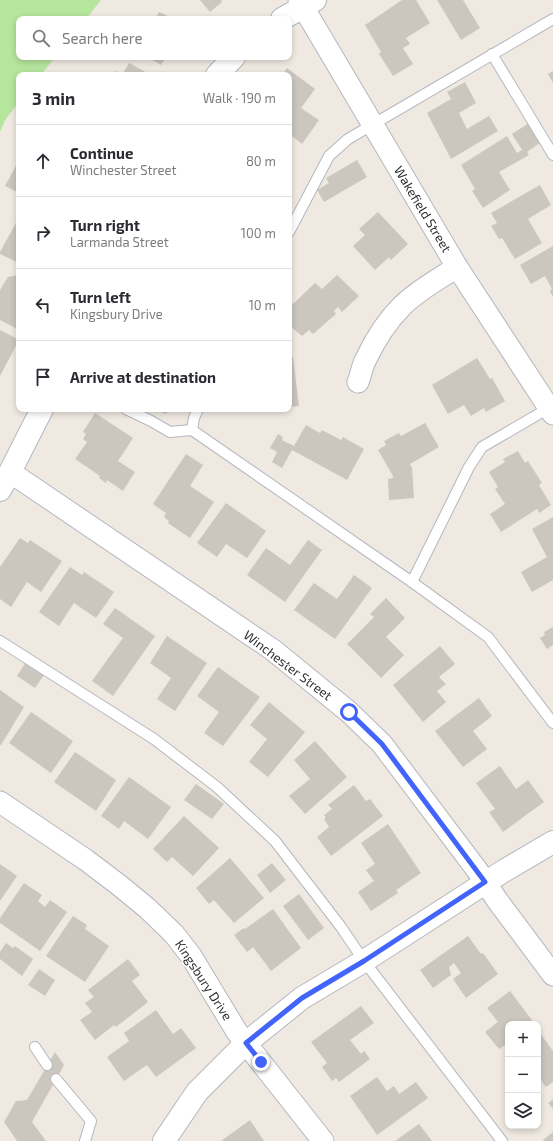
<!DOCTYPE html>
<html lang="en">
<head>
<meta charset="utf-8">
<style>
  :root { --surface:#fff; --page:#f7f7f7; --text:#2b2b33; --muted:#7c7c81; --line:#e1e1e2 }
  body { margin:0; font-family:"Exo 2",sans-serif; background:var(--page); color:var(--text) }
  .controls { position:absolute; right:12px; bottom:12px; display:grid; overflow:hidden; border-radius:8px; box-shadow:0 2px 6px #0003 }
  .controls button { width:36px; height:36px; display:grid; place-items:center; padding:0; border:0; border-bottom:1px solid var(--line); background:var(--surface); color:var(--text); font:20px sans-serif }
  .stop { position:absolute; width:12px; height:12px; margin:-9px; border:3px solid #4264fb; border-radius:50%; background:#fff }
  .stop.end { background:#4264fb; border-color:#fff; box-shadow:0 1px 4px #0008 }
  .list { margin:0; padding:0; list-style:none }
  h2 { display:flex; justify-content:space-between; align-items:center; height:52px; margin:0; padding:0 16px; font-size:17px }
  h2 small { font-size:13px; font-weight:400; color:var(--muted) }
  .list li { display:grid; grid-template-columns:26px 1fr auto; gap:12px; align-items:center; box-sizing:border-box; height:72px; padding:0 16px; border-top:1px solid var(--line) }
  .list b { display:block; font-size:15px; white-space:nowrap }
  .list p { margin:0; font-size:13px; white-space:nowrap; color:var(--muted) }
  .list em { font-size:13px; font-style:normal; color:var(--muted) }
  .icon { flex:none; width:22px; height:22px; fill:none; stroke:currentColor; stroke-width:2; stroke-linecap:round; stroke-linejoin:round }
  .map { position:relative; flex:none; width:553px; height:1141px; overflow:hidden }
  .search { position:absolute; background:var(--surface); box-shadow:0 2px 6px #0003; left:16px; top:16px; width:276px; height:44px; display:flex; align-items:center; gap:10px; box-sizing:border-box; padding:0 14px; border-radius:8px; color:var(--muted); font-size:15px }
  .panel { position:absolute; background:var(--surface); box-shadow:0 2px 6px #0003; left:16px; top:72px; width:276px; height:340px; border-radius:8px }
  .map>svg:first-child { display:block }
</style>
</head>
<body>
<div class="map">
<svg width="553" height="1141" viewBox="0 0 553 1141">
  <rect width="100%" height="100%" fill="#efe9e1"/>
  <polygon fill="#b6e59e" points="0,0 101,0 86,19 19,19 19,57 55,57 41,75 19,75 19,102 5,120 0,132"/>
  <g fill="#cbc7bf">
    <polygon points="200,0 221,0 222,2 210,12"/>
    <polygon points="402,0 416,0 430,23 406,38 410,44 403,48 413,64 393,76 379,54 381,52 365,25"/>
    <polygon points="437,0 463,0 480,28 461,40"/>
    <polygon points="159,12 164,14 172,19 155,19"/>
    <polygon points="147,57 166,57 161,65"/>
    <polygon points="129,63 151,75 113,75 115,71 122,75"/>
    <polygon points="287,68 315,89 301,108 319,120 302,144 289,134 289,75 282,75"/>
    <polygon points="553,71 553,83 548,74"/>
    <polygon points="465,82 476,103 459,113 467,129 489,116 498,131 451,159 427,113 451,99 447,92"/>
    <polygon points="529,123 541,142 527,152 529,155 499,172 510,190 483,208 472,191 475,189 461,165 507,136 517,153 522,150 512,134"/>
    <polygon points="357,160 367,177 324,202 317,190 329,183 326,178"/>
    <polygon points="18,162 19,162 19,193 5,186"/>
    <polygon points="540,185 551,205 528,219 542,243 515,259 502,238 499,239 491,226 497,223 491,213"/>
    <polygon points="378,212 408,244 391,260 389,257 375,270 353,246 365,235 359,229"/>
    <polygon points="17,221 19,222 19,263 0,254 0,252"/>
    <polygon points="553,246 553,297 550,291 552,289 545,276 531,284 520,265"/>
    <polygon points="19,275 19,330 0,320 0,290 8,277"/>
    <polygon points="337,275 359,296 342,312 338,307 334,311 336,314 313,334 309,330 302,336 289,325 289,299 293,304 315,283 322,289"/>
    <polygon points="0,330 19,340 0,376"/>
    <polygon points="293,357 299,406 289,407 289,358"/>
    <polygon points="477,358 490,379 492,378 505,401 486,412 484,408 471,416 464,405 448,414 432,385"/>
    <polygon points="155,409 168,409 166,414"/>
    <polygon points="250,409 266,409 266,410 250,412"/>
    <polygon points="95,413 133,438 118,461 135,472 123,491 107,480 106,483 99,478 100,476 75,459 87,442 83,439 86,434 83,432"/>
    <polygon points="425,423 439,447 410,464 412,468 414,498 389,500 388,479 393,478 393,476 378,450 386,445 384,441 399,433 401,436"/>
    <polygon points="306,425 320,433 322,430 341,440 343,437 364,449 347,480 292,450 282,468 272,462 277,452 270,448 278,434 283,437 282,440 294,446"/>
    <polygon points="518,451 525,463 528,461 542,483 539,485 551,505 539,513 537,509 501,532 490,514 505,504 495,489 498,487 489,472 505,462 503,459"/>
    <polygon points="186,454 203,465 190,486 214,502 190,538 168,523 169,521 164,517 166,513 153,504"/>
    <polygon points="226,503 266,531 247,558 226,544 217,557 197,543"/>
    <polygon points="553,517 553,580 532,592 521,572 547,557 532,529"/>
    <polygon points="20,538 28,543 30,540 62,561 41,592 27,582 11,607 0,599 0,567"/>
    <polygon points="308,540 322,550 285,602 247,575 266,548 290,565"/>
    <polygon points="70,567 82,575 84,572 114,592 96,618 74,603 59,626 39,612"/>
    <polygon points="354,575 372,588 335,639 294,610 314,583 337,599"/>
    <polygon points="386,598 405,618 386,637 404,655 381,678 347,644 374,617 370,614"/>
    <polygon points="115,608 155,636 113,696 92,681 123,638 103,624"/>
    <polygon points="553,627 553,645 547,649 540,638 545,635 544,632"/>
    <polygon points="167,636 207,663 175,711 157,699 171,678 150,663"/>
    <polygon points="440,646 455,664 439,677 446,684 437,691 446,702 423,722 393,685"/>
    <polygon points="26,662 44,675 35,688 17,676"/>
    <polygon points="218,667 260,697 223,746 204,733 219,712 197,696"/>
    <polygon points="0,690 24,707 1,745 0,745"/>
    <polygon points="479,698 492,716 473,731 487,749 463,767 435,731"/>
    <polygon points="269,702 305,732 268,777 249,762 267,739 250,725"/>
    <polygon points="31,712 73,741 51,773 9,743"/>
    <polygon points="315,741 347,777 305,814 289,796 310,779 294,760"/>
    <polygon points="75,752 116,780 96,811 54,782"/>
    <polygon points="500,766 516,789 528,780 544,802 503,832 489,812 495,809 476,783"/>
    <polygon points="129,777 171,807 148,839 124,821 119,829 101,816"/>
    <polygon points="196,784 224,804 212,819 184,800"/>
    <polygon points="354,785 366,801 370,799 383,816 331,856 317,837 329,827 324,819 326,818 324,815 332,809 328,805"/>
    <polygon points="184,816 219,848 193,876 172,857 167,862 153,849"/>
    <polygon points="388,824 421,873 396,890 398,893 371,911 358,892 374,881 366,870 375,864 361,843"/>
    <polygon points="230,858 264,898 234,923 214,900 209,904 196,888"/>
    <polygon points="272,863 286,880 270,893 257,875"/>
    <polygon points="0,864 17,876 0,901"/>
    <polygon points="24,883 42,895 38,901 45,907 50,900 67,912 40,951 0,923 0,918"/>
    <polygon points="299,894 324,928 308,940 283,906"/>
    <polygon points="273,909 301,948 271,971 253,947 247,952 234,935 244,928 245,929"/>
    <polygon points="73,916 87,925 85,929 109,946 85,982 46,956"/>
    <polygon points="468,936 481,954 483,953 498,974 466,998 453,979 461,973 454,963 449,967 451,975 433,988 420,970"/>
    <polygon points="6,943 13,948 15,946 33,959 22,976 0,959 0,952"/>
    <polygon points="128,959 140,975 132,981 148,1002 116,1027 114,1025 95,1040 80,1020 92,1012 85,1003 94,997 88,990"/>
    <polygon points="39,969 55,980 45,996 28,985"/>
    <polygon points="510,991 534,1023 533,1024 508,1024 508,1043 499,1049 485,1032 498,1022 487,1008"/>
    <polygon points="361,1006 374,1023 350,1040 361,1054 364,1051 370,1059 339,1082 336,1078 332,1081 322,1067 327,1063 311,1042"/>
    <polygon points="156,1010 173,1034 181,1028 196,1048 156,1077 147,1065 124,1081 107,1057 129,1041 124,1033"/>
    <polygon points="540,1033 553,1051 553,1082 546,1087 538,1076 538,1035"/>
    <polygon points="55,1052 64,1065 32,1122 46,1141 17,1141 4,1122 16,1101 27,1100"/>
    <polygon points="377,1077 387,1091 394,1086 399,1094 416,1082 428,1098 377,1135 350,1096"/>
    <polygon points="553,1099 553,1109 548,1103"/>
    <polygon points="250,1120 264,1141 221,1141"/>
    <polygon points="419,1124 432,1141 395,1141"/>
    <polygon points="553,1132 553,1141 544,1141 543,1140"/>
  </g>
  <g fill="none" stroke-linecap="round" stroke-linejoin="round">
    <g stroke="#b4b7c1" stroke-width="12">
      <g id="lane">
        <polyline points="492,54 553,155"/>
        <polyline points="289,232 329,156 348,139 553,19"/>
        <polyline points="126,409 151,421 170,432 192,430"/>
        <polyline points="198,409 194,418 192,430 412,582 488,637 553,723"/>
        <polyline points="412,582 469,467 482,447 549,408"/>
        <polyline points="0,641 154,739 217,787 275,841 341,927 364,961 502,1141"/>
        <polyline points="35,1047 47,1065"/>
        <polyline points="56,1079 91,1121 85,1141"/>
      </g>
    </g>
    <g stroke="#b4b7c1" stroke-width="23">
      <g id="street">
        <polyline points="299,0 457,267 553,414"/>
        <path d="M358,382C361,375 362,366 366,359C375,340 387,321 402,306C418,290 439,279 457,267"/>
        <polyline points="10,472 273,650 349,712 382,744 477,870 497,900 553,975"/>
        <polyline points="0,802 86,860 119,885 147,908 174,934 191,956 237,1032 323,1141"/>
      </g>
    </g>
    <g stroke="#b4b7c1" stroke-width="24">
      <g id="secondary">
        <polyline points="282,19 315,0"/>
        <polyline points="217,75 234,57"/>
        <polyline points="0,490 10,472 42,409"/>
        <polyline points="164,1141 197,1092 246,1043 302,998 364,961 502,872 553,842"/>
      </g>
    </g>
    <use href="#lane" stroke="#fff" stroke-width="10"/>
    <use href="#street" stroke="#fff" stroke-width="21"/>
    <use href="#secondary" stroke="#fff" stroke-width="22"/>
  </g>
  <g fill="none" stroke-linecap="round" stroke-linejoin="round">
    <polyline stroke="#4264fb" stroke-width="5" points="261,1062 246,1043 302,998 364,961 485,882 382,744 349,712"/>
  </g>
  <g text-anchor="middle" stroke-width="3.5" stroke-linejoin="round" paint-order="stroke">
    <g font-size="13" fill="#2e2e2e" stroke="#fff">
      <text transform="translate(423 209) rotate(59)" y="5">Wakefield Street</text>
      <text transform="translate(288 665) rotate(37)" y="5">Winchester Street</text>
      <text transform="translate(204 980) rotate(57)" y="5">Kingsbury Drive</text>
    </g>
  </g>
</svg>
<div class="controls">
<button>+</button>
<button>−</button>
<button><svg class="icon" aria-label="layers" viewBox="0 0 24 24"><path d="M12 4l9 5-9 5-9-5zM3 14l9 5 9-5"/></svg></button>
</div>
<div class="stop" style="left:349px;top:712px"></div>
<div class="stop end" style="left:261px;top:1062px"></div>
<div class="search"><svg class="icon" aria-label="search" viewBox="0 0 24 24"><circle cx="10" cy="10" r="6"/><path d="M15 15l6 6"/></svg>Search here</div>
<section class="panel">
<h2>3 min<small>Walk · 190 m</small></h2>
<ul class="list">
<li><svg class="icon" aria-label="ahead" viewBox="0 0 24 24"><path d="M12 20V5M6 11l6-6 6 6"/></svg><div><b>Continue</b><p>Winchester Street</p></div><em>80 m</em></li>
<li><svg class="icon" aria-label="right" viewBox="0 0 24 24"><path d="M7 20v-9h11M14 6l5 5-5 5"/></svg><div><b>Turn right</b><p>Larmanda Street</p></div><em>100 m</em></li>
<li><svg class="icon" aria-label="left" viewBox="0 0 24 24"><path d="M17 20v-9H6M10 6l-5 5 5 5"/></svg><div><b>Turn left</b><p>Kingsbury Drive</p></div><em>10 m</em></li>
<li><svg class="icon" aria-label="arrive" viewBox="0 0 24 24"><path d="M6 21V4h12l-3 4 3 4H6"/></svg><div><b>Arrive at destination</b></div></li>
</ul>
</section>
</div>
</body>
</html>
